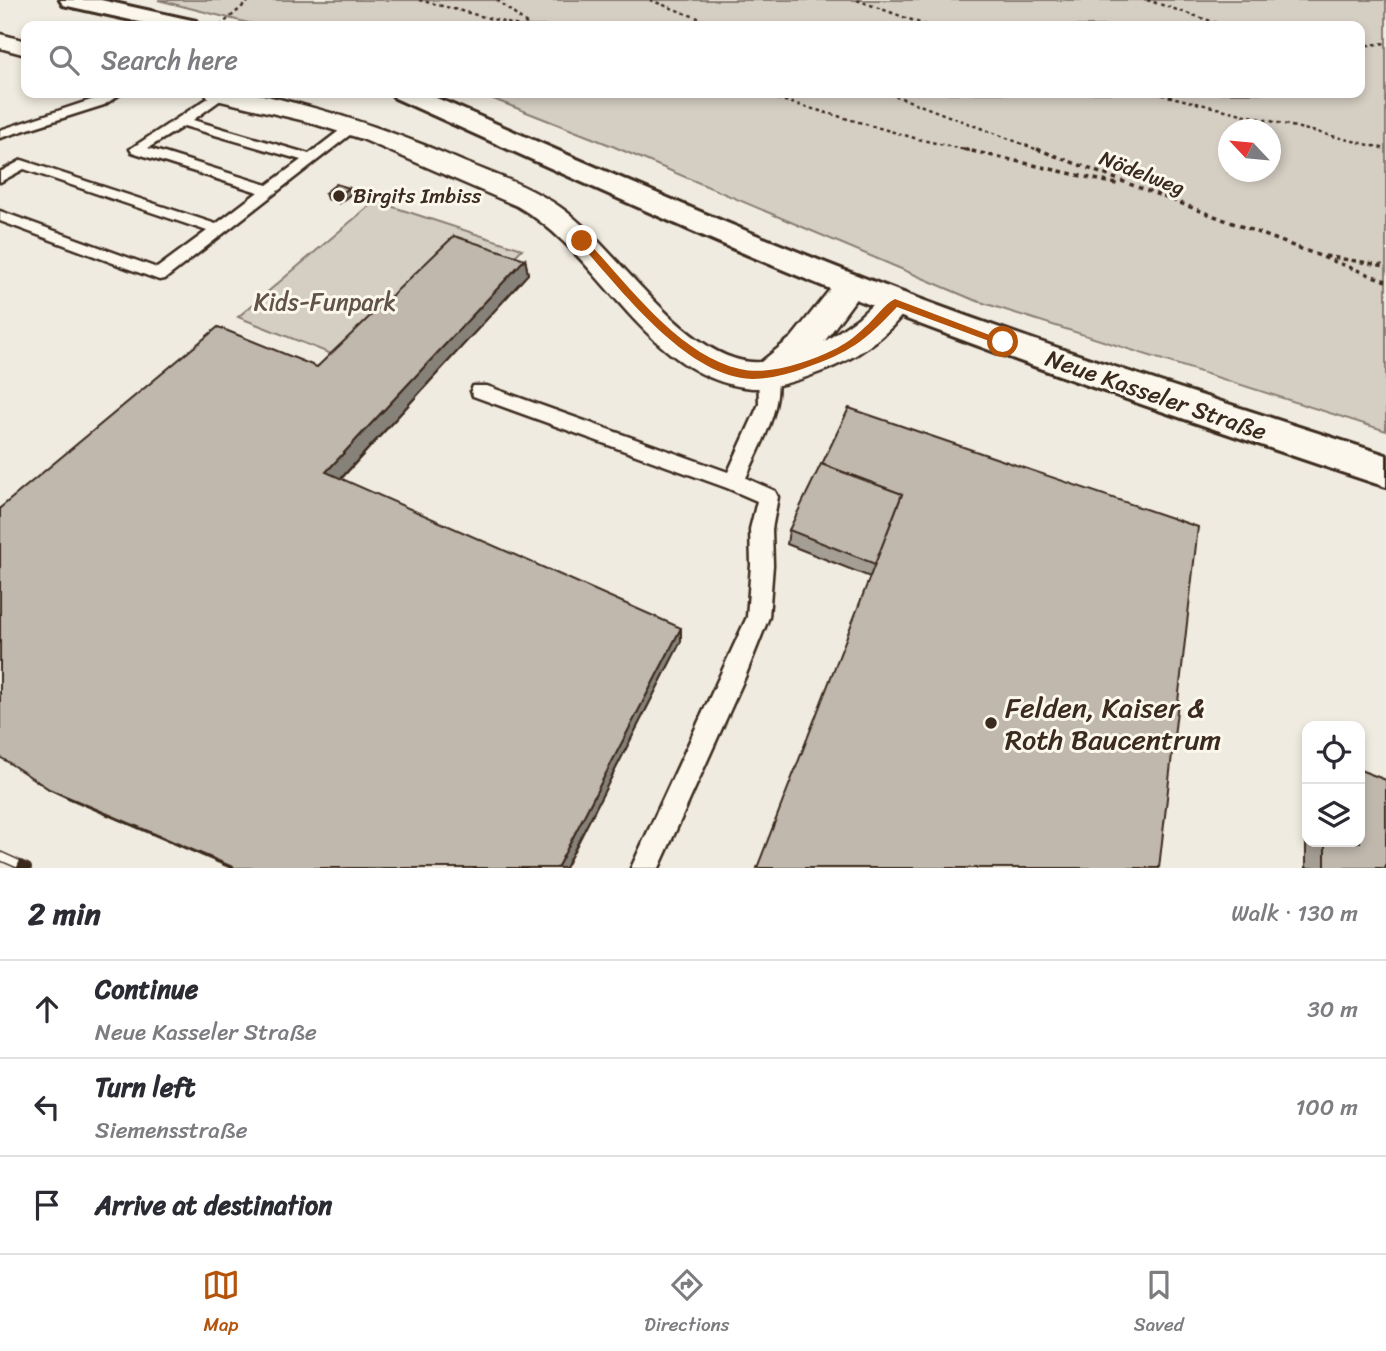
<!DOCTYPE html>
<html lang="en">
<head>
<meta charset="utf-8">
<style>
  :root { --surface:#fff; --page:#f7f7f7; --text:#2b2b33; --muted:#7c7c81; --line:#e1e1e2; --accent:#b45309 }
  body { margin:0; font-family:Sriracha,sans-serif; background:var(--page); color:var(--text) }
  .controls { position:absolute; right:21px; bottom:21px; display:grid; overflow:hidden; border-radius:14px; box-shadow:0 4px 10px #0003 }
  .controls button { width:63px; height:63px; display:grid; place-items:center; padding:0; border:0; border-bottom:2px solid var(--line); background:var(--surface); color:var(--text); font:35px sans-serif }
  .compass { position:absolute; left:1218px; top:119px; width:63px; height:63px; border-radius:50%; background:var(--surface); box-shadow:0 4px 10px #0003; rotate:296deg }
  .stop { position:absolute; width:21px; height:21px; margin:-16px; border:5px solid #b45309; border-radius:50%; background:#fff }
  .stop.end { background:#b45309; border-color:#fff; box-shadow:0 2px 7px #0008 }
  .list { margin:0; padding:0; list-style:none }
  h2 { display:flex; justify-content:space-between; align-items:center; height:91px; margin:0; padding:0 28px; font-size:30px }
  h2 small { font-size:23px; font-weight:400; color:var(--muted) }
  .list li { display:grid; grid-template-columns:46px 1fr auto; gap:21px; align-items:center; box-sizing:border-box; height:98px; padding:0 28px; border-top:2px solid var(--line) }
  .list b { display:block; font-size:26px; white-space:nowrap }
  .list p { margin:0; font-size:23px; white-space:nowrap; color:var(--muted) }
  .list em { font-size:23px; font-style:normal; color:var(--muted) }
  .icon { flex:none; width:38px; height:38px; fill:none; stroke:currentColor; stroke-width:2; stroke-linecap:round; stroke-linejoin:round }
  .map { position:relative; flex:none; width:1386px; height:868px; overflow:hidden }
  .search { position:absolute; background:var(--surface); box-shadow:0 4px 10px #0003; left:21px; right:21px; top:21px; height:77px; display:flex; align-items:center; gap:18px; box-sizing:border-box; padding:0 24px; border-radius:14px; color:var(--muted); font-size:26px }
  .sheet { height:385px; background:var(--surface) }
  nav { display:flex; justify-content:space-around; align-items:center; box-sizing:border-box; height:98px; border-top:2px solid var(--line); background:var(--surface); font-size:19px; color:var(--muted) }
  nav a { display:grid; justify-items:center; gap:4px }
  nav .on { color:var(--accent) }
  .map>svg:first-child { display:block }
</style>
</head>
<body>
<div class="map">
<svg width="1386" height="868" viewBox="0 0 1386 868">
  <rect width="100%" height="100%" fill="#f0ebe0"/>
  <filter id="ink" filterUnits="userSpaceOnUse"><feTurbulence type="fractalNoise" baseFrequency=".0143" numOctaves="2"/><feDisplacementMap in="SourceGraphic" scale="14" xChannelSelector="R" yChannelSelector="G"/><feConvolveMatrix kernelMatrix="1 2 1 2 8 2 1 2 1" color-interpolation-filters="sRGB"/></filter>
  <g filter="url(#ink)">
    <g fill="#d5cec3" stroke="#887c70" stroke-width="2" fill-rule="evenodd">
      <path d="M158,0H1386V431L974,300L610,145L478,93H1360V26H260ZM1228,130H1270V172H1228Z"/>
      <polygon points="375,201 522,249 505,267 336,356 238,317"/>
    </g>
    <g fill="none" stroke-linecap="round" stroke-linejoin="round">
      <g stroke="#3b2a1e" stroke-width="5">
        <g id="lane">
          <polygon points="107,93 122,93 104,105 0,138 0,130 94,99"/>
          <path d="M216,93L229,94L193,120L309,154L348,124L353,123L360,127L165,279L159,280L0,221V211L157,268L207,231L24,169L0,182V172L22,160L216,224L258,192L132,152L130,149ZM184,126L301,160L267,185L148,148Z"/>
          <path d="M767,366L773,368C789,397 758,450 746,478L775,491L778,497L772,529L773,565L769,617L745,677L659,868H631L747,617L751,565L750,529L757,501L727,488L473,396L471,391L473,386H487L728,472L759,404L758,373L761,368Z"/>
        </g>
      </g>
      <g stroke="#3b2a1e" stroke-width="5">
        <g id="street">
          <polygon points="0,34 26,41 26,55 0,48"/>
          <path d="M205,93C219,93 233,92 247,93C264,94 282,100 299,104C356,119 410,138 464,162C496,175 531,187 560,207C617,246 688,367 761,362L792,337L839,278L850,275L861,278L866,285L824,342L858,318L884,294L895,291L906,294L911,302C891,336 851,362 815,374C796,381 772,389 752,388C645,378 603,254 517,206L362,139L305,121L208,98Z"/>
        </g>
      </g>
      <g stroke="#3b2a1e" stroke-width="6">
        <g id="secondary">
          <polygon points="60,0 101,0 196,21 200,26 158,26 63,5"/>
          <path d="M391,93H425C585,162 745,234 909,295C1066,354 1227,403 1386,455V487C1219,431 1051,375 886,311C720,247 558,171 395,98Z"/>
        </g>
      </g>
      <g stroke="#3b2a1e" stroke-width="2.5" stroke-dasharray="3.5 3.5" stroke-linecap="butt">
        <polyline points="419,0 519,26"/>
        <polyline points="497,0 529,26"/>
        <polyline points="650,0 719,26"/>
        <polyline points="857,0 928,26"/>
        <polyline points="1147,0 1226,26"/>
        <polyline points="220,26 250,0"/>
        <polyline points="1360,46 1386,43"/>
        <polyline points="757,93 918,139 970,151"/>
        <polyline points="888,93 1041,151"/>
        <polyline points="1155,93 1386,149"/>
      </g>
      <g stroke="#3b2a1e" stroke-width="3.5" stroke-dasharray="4.5 4.5" stroke-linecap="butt">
        <polyline points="963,149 1121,185"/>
        <polyline points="1037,149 1386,281"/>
        <polyline points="1325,256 1386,266"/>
      </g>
      <use href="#lane" fill="#fbf7ec" fill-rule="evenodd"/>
      <use href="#street" fill="#fbf7ec" fill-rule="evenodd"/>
      <use href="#secondary" fill="#fbf7ec" fill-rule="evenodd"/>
      <g stroke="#3b2a1e" stroke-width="10">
        <polyline id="rail" points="0,856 27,868"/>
      </g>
      <use href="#rail" stroke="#fbf7ec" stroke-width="7" stroke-dasharray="20" stroke-linecap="butt"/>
    </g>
    <g fill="#a59e95" stroke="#3b2a1e" stroke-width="2">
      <polygon points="325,193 351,194 339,203 327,199"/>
      <polygon points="525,259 528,274 341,479 681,641 565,868 231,868 68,798 49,789 317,367"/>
      <polygon points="1198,527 870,577 787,544 789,530"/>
      <polygon points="1307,765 1307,842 1360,842 1386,868 1306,868 1306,766"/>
    </g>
    <g fill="#868179" stroke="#3b2a1e" stroke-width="2">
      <polygon points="349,188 351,194 339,203 337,197"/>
      <polygon points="525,259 528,274 334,486 326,472"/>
      <polygon points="681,628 681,641 565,868 557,868"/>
    </g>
    <g fill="#c0b8ad" stroke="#3b2a1e" stroke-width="2">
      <polygon points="336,184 349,188 337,197 325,193"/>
      <polygon points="454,236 525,259 326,472 681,628 557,868 235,868 49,789 0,757 0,508 218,327 317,367"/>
      <polygon points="849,408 1198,527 1159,868 757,868 902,494 822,464"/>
      <polygon points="821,464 902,494 875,564 789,530"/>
      <polygon points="1360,770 1386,780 1386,868 1325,868 1325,842 1360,842"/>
    </g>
  </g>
  <path fill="#b45309" d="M579,239H585C627,283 678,355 740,369C768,376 808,362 833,350C844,345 856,336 864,328C875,319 883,305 895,299L1008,342L1000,345L897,307C864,342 850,352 805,368C789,374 769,379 752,379C686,377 620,288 579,243Z"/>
  <g fill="#3b2a1e" stroke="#fbf7ec" stroke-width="2.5">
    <circle cx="339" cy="196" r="7"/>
    <circle cx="991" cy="723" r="7"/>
  </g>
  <g text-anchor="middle" stroke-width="6" stroke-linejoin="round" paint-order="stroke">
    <g font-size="21" fill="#3b2a1e" stroke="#fbf7ec">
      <text transform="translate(1142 173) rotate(21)" y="7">Nödelweg</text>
    </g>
    <g font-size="21" fill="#3b2a1e" stroke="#fbf7ec" text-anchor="start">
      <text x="353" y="203">Birgits Imbiss</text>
    </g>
    <g font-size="24" fill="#625347" stroke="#fbf7ec">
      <text x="325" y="310">Kids-Funpark</text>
    </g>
    <g font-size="24" fill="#3b2a1e" stroke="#fbf7ec">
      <text transform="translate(1156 395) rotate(19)" y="8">Neue Kasseler Straße</text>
    </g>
    <g font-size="28" fill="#3b2a1e" stroke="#fbf7ec" text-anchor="start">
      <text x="1005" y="717">Felden, Kaiser &amp;<tspan x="1005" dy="32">Roth Baucentrum</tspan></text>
    </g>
  </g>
</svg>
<div class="controls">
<button><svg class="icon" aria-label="locate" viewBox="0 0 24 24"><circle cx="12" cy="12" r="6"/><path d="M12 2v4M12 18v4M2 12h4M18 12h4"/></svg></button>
<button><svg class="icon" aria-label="layers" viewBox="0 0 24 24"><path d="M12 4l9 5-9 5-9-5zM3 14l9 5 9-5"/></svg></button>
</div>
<svg class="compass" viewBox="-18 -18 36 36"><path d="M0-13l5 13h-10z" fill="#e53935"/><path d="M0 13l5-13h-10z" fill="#7c7c81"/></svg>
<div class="stop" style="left:1003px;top:342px"></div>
<div class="stop end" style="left:582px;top:241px"></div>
<div class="search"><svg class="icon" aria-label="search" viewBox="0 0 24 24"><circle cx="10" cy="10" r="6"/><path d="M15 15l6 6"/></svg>Search here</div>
</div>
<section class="sheet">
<h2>2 min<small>Walk · 130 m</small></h2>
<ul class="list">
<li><svg class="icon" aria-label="ahead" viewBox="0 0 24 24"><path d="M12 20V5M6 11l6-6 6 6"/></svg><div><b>Continue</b><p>Neue Kasseler Straße</p></div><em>30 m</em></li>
<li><svg class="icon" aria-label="left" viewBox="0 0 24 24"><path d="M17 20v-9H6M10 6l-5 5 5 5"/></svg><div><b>Turn left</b><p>Siemensstraße</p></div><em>100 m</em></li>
<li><svg class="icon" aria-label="arrive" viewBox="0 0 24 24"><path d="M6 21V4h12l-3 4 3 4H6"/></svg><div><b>Arrive at destination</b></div></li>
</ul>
</section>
<nav>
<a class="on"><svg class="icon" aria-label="map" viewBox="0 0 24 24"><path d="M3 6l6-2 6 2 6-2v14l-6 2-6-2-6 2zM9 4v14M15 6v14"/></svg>Map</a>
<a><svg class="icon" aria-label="directions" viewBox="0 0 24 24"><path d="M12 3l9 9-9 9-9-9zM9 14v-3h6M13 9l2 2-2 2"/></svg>Directions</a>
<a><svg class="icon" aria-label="saved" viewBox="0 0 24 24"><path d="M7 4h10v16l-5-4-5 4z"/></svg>Saved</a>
</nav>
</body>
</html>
